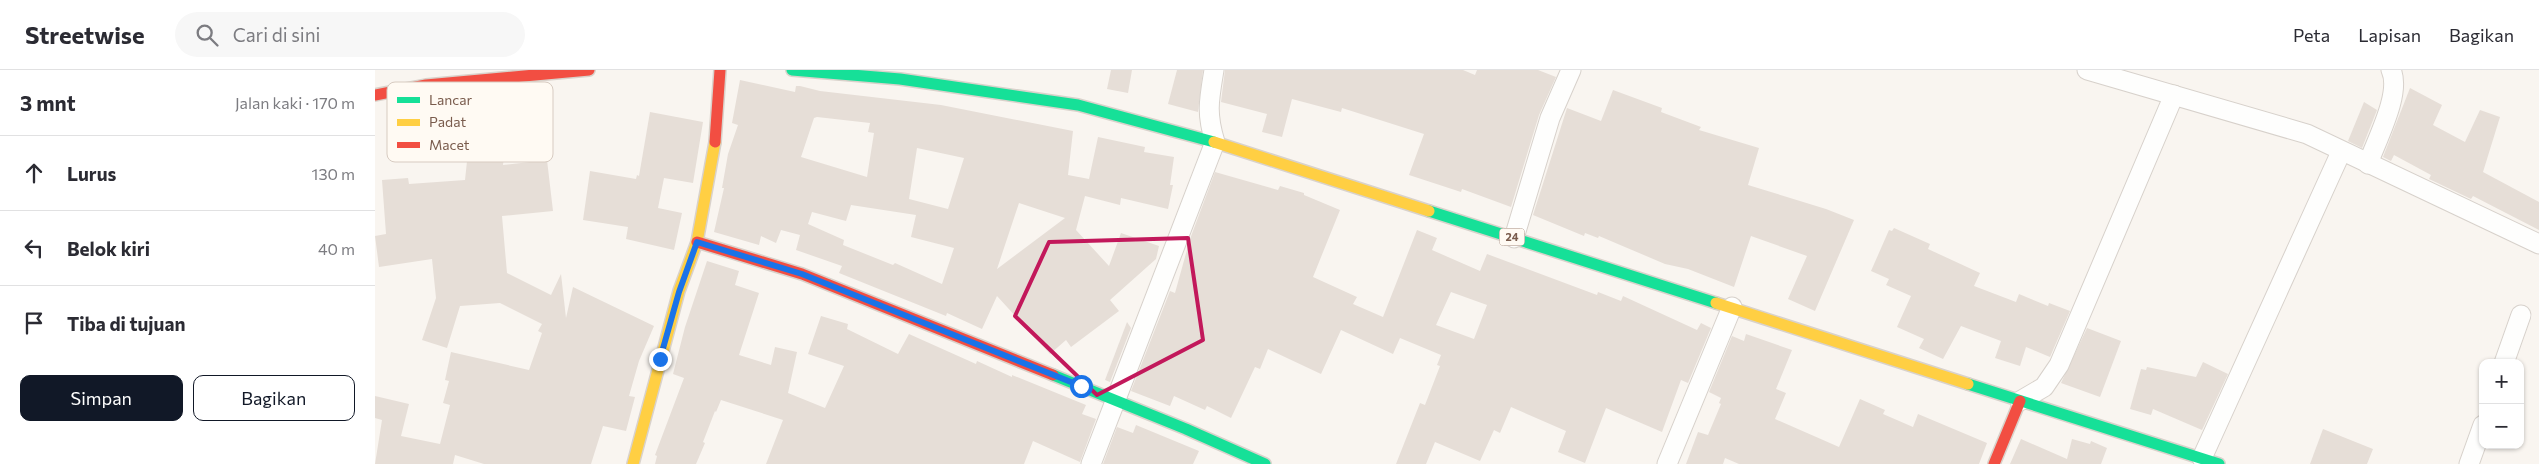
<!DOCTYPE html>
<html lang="id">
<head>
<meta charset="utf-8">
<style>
  :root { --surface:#fff; --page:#f7f7f7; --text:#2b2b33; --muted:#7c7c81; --line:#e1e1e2; --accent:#111827 }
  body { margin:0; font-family:Commissioner,sans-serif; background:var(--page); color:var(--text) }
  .controls { position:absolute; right:15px; bottom:15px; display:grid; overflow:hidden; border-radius:10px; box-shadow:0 1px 4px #0004 }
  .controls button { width:45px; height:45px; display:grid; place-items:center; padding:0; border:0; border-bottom:1px solid var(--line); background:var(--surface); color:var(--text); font:25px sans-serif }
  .stop { position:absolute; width:15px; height:15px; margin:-11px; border:4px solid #1a73e8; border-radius:50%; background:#fff }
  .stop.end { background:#1a73e8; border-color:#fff; box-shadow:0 1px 5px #0008 }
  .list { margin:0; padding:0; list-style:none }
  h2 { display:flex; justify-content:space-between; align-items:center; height:65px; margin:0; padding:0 20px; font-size:21px }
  h2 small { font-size:16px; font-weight:400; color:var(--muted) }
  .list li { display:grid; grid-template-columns:32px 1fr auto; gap:15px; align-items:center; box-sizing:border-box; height:75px; padding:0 20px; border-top:1px solid var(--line) }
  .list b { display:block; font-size:19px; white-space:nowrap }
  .list em { font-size:16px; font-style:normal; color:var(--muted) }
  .actions { display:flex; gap:10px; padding:15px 20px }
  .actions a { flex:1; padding:11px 0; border:1px solid var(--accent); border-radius:10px; text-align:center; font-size:18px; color:var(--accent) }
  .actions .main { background:var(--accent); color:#fff }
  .icon { flex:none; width:28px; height:28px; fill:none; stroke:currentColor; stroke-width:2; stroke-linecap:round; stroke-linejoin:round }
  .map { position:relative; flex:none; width:2164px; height:394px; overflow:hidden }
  header { display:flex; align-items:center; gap:30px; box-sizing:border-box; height:70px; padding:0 25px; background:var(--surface); border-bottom:1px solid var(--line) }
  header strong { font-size:24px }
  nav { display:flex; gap:28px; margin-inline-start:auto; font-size:18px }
  .search { width:350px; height:45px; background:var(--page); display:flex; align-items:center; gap:12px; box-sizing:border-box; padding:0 18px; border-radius:28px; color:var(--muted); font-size:19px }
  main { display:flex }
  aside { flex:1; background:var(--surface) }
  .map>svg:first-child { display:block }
</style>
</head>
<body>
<header>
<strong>Streetwise</strong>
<div class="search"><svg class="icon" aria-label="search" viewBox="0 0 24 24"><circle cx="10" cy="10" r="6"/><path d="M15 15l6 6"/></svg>Cari di sini</div>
<nav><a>Peta</a><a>Lapisan</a><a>Bagikan</a></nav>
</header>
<main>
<aside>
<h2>3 mnt<small>Jalan kaki · 170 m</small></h2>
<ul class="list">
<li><svg class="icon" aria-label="ahead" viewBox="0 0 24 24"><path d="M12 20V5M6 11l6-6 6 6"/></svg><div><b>Lurus</b></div><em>130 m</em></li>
<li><svg class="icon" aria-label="left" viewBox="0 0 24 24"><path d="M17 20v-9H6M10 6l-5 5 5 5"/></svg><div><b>Belok kiri</b></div><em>40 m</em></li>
<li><svg class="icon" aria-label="arrive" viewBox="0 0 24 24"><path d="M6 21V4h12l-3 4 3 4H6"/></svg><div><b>Tiba di tujuan</b></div></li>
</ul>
<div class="actions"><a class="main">Simpan</a><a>Bagikan</a></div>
</aside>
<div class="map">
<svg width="2164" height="394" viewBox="0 0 2164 394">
  <rect width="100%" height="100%" fill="#f9f5f0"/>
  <g fill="#e6ded7" fill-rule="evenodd">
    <polygon points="736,0 757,0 753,23 732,19"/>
    <polygon points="802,0 828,0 823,42 793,34"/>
    <polygon points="850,0 1088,0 1100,5 1102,0 1163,0 1181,7 1164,45 1136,137 1087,119 1086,122 1034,105 1049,64 967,38 966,42 917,29 907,67 887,62 892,44 846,32"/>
    <path d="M365,10L420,22L421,16H425L445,21L566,35L698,61L693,105L714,109L723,67L770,77L769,82L799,87L795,115H798L793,139L746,128L745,135L710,126L701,160L734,196L746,163L784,176L781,189L735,230L744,241L696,277L691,270L675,284L622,226L607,259L572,243L571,246L464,203L467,196L421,180L425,165L406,160L401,173L386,166L384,175L339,162L349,118H347L353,84L363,55L357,53ZM442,47L495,53L493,62L499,63L492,107L426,87L439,48ZM542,78L589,88L573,139L534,129ZM644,133L690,148L622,199ZM476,135L541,145L536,167L579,178L567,214L520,193L518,195L468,175L469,170L433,154L437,142L471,151Z"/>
    <polygon points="2035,18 2067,35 2058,55 2090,72 2105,40 2125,47 2108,102 2164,132 2164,160 2098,126 2096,129 2054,109 2056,105 2019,85 2016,91 2008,87"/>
    <polygon points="1238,20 1287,38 1286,42 1326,57 1324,60 1384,78 1373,115 1451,139 1479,150 1440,241 1413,229 1432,186 1376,166 1359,217 1313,199 1290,194 1224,166 1223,168 1210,163 1209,166 1158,145 1192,38 1226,51"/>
    <polygon points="1989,32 2002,40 1987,78 1973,71"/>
    <polygon points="275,42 328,52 318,113 289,108 283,138 307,143 299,180 251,169 253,157 208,150 215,101 261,109 262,105 264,106"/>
    <polygon points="95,63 131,67 128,95 172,90 178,141 127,146 132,203 176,225 186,204 191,248 198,217 279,256 264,291 254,326 260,327 251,361 228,356 216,394 109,394 80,385 78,394 0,394 7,350 0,348 0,326 34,334 26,366 65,374 75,335 68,333 74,311 70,310 76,282 154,300 167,263 163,261 167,254 125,233 85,236 72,278 47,270 61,228 57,189 4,197 0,166 11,164 7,110 33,108 34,114 90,110"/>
    <path d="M840,102L903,120L905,116L929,123V125L965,140L938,207L982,227L978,234L1008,247L1042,160L1062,168L1057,180L1105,201L1112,184L1222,225L1223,222L1246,231L1248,226L1322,260L1326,253L1336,258L1313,313L1306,310L1287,362L1231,338L1210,393L1183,382L1191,361L1136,337L1125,363L1119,360L1105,391L1060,372L1051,394H1021L1045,333L1050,335L1065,296L1062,295L1066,285L1025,268L1018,284L966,260L946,304L893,279L885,299L880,297L856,348L832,336L830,340L799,326L795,336L756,321L795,221L800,223L815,169ZM1076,222L1112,235L1099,269L1061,255Z"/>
    <polygon points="1519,158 1555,174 1553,179 1605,203 1599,216 1641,232 1644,224 1673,236 1674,233 1695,241 1675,287 1651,277 1645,296 1620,288 1626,271 1586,256 1568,289 1544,278 1549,269 1522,257 1536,226 1511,215 1514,209 1496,201 1514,160 1517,161"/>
    <polygon points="332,191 364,201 360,215 384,223 364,285 396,295 400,277 422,282 413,323 450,338 469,296 433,284 446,246 473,254 472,259 523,284 534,264 601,294 602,291 637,307 637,305 711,335 707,344 721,349 705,392 658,371 649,394 391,394 408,350 346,330 341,342 340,341 328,372 330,373 321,394 280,394 282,386 280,385 309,308 298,304 310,257"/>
    <polygon points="752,252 756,258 735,312 730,310"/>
    <polygon points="1712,258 1746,271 1725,327 1686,313"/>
    <polygon points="1371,264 1417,280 1401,319 1411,323 1400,349 1464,377 1485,329 1510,340 1508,344 1538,357 1543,344 1612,373 1604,394 1364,394 1350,388 1348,394 1311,394 1323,362 1333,365 1346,334 1344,333 1346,328 1334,322 1357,266 1369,271"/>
    <polygon points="1828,292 1853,304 1827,360 1778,339 1776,345 1755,339 1766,299 1771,300 1772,297 1821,307"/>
    <polygon points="761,355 824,381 818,394 728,394 742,357 758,363"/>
    <polygon points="1948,359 1998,379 1992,394 1935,394"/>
    <polygon points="1646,369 1692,389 1697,369 1715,374 1716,371 1732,378 1726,394 1635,394"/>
  </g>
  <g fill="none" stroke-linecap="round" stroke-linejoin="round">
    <g stroke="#d7d1cb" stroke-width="21">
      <g id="street">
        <polyline points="1712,0 1932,64 2164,174"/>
        <path d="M1993,94C2001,71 2027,23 2016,0"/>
        <polyline points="1139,168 1175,48 1196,0"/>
        <polyline points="2129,293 2146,245"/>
        <polyline points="1645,331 1669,317 1684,295 1799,25"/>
        <polyline points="1827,388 1966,82"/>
        <path d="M716,394L840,72C831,43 834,30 839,0"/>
        <polyline points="1292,394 1357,237"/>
        <polyline points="2094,394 2108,355"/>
      </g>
    </g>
    <g stroke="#d9d2cb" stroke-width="14">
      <g id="fast">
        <polyline points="417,0 525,9 703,35 839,72"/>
        <polyline points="1054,141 1341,233"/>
        <polyline points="678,305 811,359 890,394"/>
        <polyline points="1593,314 1844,394"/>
      </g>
    </g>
    <g stroke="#d9d2cb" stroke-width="14">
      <g id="slow">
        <polyline points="839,72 1054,141"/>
        <polyline points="1341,233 1593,314"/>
        <polyline points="258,394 304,221 322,172 340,72"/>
      </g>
    </g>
    <g stroke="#d9d2cb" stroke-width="14">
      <g id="jam">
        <polyline points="0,25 51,15 214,0"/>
        <polyline points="340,72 345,0"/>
        <polyline points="322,172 427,204 678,305"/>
        <polyline points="1619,394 1645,331"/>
      </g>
    </g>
    <use href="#street" stroke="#fefefd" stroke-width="19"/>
    <use href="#fast" stroke="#16e098" stroke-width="11"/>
    <use href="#slow" stroke="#ffcf43" stroke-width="11"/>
    <use href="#jam" stroke="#f24e42" stroke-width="11"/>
  </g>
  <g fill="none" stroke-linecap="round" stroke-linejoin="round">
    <polyline stroke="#1a73e8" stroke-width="6" points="285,289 304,222 322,172 427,204 706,316"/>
  </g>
  <path fill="none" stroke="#c2185b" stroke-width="4" stroke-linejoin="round" d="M813,168L828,270L722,325L640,246L674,172Z"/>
  <g text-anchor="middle" stroke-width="4" stroke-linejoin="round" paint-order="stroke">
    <rect fill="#fffaf3" stroke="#a28b7f" stroke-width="1" x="1124.5" y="158.5" width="25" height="17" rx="4"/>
    <g font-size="11" font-weight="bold" fill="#7a5c4d">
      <text x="1137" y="171">24</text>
    </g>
  </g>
  <rect x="12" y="12" width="166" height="80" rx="8" fill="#fffaf3" stroke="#d7cbc1" stroke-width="1"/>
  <rect x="22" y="27" width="23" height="6" fill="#16e098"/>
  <rect x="22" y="49" width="23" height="7" fill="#ffcf43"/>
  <rect x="22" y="72" width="23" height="6" fill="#f24e42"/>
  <g font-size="14" fill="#7a5c4d">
    <text x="54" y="35">Lancar</text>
    <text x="54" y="57">Padat</text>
    <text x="54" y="80">Macet</text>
  </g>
</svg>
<div class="controls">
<button>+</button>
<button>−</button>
</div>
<div class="stop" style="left:706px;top:316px"></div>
<div class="stop end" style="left:285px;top:289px"></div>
</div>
</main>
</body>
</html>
